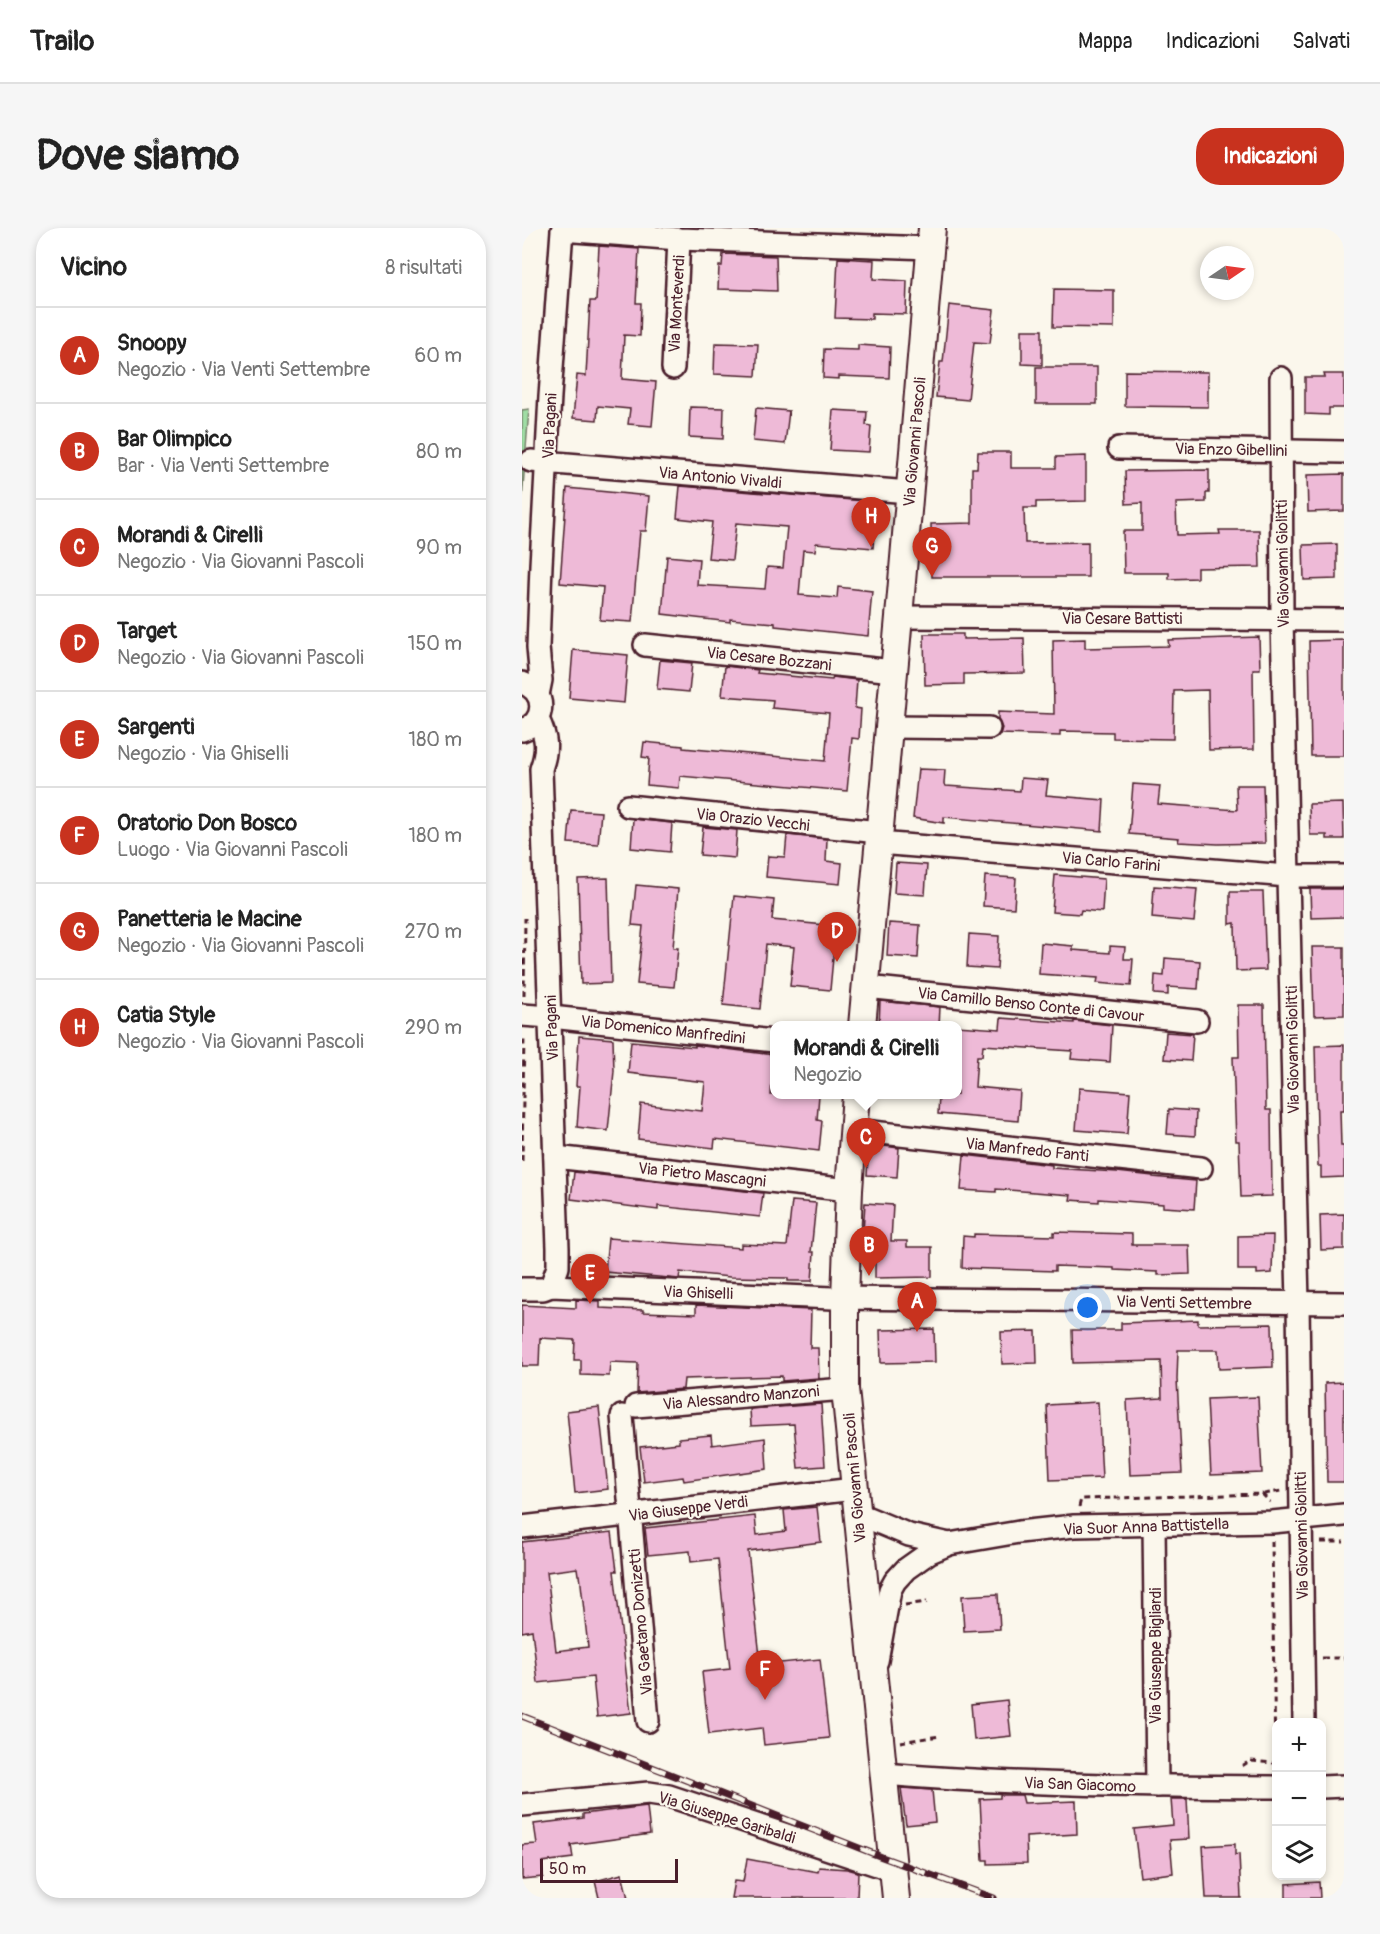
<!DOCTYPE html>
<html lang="it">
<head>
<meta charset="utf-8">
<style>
  :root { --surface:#fff; --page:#f6f6f6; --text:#222; --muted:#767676; --line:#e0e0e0; --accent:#c8321e }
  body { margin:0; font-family:Pangolin,sans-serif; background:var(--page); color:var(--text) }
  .controls { position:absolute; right:18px; bottom:18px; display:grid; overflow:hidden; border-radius:12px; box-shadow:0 3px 9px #0003 }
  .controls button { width:54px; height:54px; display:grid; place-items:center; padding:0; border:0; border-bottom:2px solid var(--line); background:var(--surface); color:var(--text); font:30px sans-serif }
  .compass { position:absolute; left:678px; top:18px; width:54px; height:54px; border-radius:50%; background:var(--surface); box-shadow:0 3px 9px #0003; rotate:77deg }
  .scale { position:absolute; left:18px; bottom:15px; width:138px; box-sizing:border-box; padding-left:6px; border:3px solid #4a1f2b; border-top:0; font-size:16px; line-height:21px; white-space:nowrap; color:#4a1f2b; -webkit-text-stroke:4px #fbf7ec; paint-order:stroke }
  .you { position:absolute; left:566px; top:1080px; width:21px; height:21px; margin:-15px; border:4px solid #fff; border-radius:50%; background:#1a73e8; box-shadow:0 0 0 9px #1a73e833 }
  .badge { display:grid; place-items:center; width:39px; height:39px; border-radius:50%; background:var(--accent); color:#fff; font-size:20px; font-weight:700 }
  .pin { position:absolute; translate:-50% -50px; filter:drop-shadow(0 2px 3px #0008) }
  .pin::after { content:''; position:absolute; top:32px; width:21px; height:18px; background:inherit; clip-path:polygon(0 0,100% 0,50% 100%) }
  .popup { position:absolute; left:248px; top:793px; width:192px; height:78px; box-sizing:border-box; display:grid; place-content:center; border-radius:12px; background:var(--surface); filter:drop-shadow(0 2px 4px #0005); font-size:20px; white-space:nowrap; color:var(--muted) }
  .popup b { font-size:22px; color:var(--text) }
  .popup::after { content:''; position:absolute; left:50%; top:100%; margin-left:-12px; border:12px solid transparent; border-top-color:var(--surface) }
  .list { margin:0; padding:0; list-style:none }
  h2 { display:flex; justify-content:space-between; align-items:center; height:78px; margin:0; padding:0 24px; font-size:26px }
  h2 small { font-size:20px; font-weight:400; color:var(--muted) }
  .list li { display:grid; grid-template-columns:39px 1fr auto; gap:18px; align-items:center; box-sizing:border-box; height:96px; padding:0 24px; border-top:2px solid var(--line) }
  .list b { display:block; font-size:22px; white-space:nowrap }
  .list p { margin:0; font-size:20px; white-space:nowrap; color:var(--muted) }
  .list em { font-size:20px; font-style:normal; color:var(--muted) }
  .icon { flex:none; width:33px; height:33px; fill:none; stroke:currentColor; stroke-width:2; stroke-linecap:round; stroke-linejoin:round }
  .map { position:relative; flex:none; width:822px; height:1670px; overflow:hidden; border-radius:24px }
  header { display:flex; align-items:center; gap:36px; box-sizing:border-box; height:84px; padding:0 30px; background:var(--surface); border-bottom:2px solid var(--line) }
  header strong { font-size:28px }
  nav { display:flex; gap:33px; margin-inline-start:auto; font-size:21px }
  .intro { display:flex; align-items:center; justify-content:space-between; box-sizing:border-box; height:144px; padding:0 36px }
  h1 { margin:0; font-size:42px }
  .button { padding:15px 27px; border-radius:24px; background:var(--accent); color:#fff; font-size:21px; font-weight:700 }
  main { display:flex; gap:36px; padding:0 36px }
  aside { flex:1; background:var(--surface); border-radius:24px; box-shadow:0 3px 9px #0003 }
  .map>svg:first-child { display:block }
</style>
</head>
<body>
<header>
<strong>Trailo</strong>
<nav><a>Mappa</a><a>Indicazioni</a><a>Salvati</a></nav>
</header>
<div class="intro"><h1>Dove siamo</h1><a class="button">Indicazioni</a></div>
<main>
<aside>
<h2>Vicino<small>8 risultati</small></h2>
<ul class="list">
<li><span class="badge">A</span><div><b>Snoopy</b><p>Negozio · Via Venti Settembre</p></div><em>60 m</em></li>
<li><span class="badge">B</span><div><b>Bar Olimpico</b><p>Bar · Via Venti Settembre</p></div><em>80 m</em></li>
<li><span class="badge">C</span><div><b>Morandi &amp; Cirelli</b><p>Negozio · Via Giovanni Pascoli</p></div><em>90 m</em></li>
<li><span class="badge">D</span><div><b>Target</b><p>Negozio · Via Giovanni Pascoli</p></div><em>150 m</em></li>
<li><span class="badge">E</span><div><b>Sargenti</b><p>Negozio · Via Ghiselli</p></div><em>180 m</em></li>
<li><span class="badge">F</span><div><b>Oratorio Don Bosco</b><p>Luogo · Via Giovanni Pascoli</p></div><em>180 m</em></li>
<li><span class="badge">G</span><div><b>Panetteria le Macine</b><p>Negozio · Via Giovanni Pascoli</p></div><em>270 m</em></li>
<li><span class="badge">H</span><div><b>Catia Style</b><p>Negozio · Via Giovanni Pascoli</p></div><em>290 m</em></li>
</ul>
</aside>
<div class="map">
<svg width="822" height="1670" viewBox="0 0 822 1670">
  <rect width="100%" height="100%" fill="#fbf7ec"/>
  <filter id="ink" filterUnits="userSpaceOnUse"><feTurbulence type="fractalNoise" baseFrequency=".0167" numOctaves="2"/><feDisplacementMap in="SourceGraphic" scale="12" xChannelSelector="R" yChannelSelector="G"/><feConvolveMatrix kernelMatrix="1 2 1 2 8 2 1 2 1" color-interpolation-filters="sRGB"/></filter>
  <g filter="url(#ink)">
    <polygon fill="#9fdda4" stroke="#747e68" stroke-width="1.5" points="7,181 0,273 0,182"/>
    <g fill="#eebad7" stroke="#4a1f2b" stroke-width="1.5" fill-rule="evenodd">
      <polygon points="77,18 117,21 114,75 119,75 118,108 102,107 100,151 134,154 130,198 106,196 108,181 76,178 75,192 51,190 55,147 64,148 68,73 74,73"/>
      <polygon points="201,26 254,28 255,63 196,61 197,38 200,38"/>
      <polygon points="316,30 352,32 351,51 385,53 384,86 350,85 350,91 313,90"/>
      <polygon points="532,61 592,62 592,100 531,99"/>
      <polygon points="427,77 472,82 468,115 452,114 446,172 414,169 418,134 421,134"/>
      <polygon points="500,102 520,102 520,137 500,136"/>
      <polygon points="193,115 236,116 234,148 192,146"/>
      <polygon points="336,117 368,119 367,150 317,148 317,151 301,150 302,121 336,122"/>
      <rect x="514" y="139" width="61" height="37"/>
      <polygon points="603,143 686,144 686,179 603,178"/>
      <polygon points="802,146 822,146 822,180 807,180 807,187 783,186 783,149 803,149"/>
      <polygon points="168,179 202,180 201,211 167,209"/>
      <polygon points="234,180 267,183 263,216 231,213"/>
      <polygon points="311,182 345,184 344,197 349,198 347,224 308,222"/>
      <polygon points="456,224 489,224 489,240 534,240 534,229 564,228 564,273 514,274 514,280 502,280 503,315 566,314 566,349 410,349 409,296 450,295 450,240 455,240"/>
      <polygon points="687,242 687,265 684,265 684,274 654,275 655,307 698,306 697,302 737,302 738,339 675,340 675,350 647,351 647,345 602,345 601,303 620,303 620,275 604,276 603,243"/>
      <polygon points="822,246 822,283 786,284 785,247"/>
      <polygon points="158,258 355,274 351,320 294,315 293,323 281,322 277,367 315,370 316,359 350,363 346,408 253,398 253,395 208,391 208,394 140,386 145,328 177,331 175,357 243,361 245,339 261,340 265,299 214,295 210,332 186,330 190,294 155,290"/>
      <polygon points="45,260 127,268 124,303 118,303 110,394 78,392 81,359 38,355"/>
      <polygon points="815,316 815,351 782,352 781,317"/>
      <polygon points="402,406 441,406 441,411 502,410 503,445 442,446 442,456 403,457"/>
      <polygon points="737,409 738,441 731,441 732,521 687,522 686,462 652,463 651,511 591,510 591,504 538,503 538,508 478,506 480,500 476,492 476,484 532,486 531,412 563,411 563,420 647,418 646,412"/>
      <polygon points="822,412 822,528 789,528 787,413"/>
      <polygon points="51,422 106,427 102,475 47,470"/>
      <polygon points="138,432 170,435 167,464 135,461"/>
      <polygon points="203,438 236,442 235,445 310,452 311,449 335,452 333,480 339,481 337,511 330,510 325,563 158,548 157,560 125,557 127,530 120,529 122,514 161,518 161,520 303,533 307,485 250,480 251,472 200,468"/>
      <polygon points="396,541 423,542 422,556 424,558 498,563 499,550 526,552 524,567 582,572 580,603 422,589 422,595 391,590"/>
      <polygon points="611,556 638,558 636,576 715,582 714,557 741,557 743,615 696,616 656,614 657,610 607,606"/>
      <polygon points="821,575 822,611 805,611 805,607 788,607 787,576"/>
      <polygon points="49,582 79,584 76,617 46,615"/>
      <polygon points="111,591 150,595 148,624 109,620"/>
      <polygon points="181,599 215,602 213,630 178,627"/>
      <polygon points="265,607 305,611 304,633 320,635 318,656 244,649 246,628 263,629"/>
      <polygon points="374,635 405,637 403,667 372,665"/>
      <polygon points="533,647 582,651 580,684 559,682 558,686 530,684"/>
      <polygon points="463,648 494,650 492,680 461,678"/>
      <polygon points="86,650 89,755 59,756 56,651"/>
      <polygon points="114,657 156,661 151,720 156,720 152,759 115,756 121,698 110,697"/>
      <polygon points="632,658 675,661 672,694 630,690"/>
      <polygon points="788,661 822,661 822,689 789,690"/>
      <polygon points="708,664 741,664 744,742 714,743 713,695 708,696"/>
      <polygon points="212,668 252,672 250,692 314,698 308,762 268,758 272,719 244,716 238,781 201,777"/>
      <polygon points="367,695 398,697 396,730 365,728"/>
      <polygon points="447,706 477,708 475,741 445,739"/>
      <polygon points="519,715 551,718 551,722 588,725 588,718 603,719 602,731 611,731 609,758 575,755 576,750 517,746"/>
      <polygon points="790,719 822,719 822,787 792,788"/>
      <polygon points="643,730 678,733 676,761 646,759 646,767 632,766 633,747 642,748"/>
      <polygon points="358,773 418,779 417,798 357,798"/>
      <polygon points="716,777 742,777 744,882 749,882 750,968 719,969 717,913 714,913 711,829 717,829"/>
      <polygon points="479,790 552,795 552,793 590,797 588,834 549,831 550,823 461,817 460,828 455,828 453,859 498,863 496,893 416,886 417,867 435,867 435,798 478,801"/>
      <polygon points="644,804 671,806 669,833 642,831"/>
      <polygon points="57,808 91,811 92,843 86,903 55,899 58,858 54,858"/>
      <polygon points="109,813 173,819 173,817 252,827 249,867 297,867 295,892 300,893 297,923 193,911 192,920 116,911 119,876 180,883 183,854 106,845"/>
      <polygon points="822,817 822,882 818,882 819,918 822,918 822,949 799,950 799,938 796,938 793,818"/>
      <polygon points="557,860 608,864 605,906 554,902"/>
      <polygon points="647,881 674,883 673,908 645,906"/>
      <polygon points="347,916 377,920 375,949 345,947"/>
      <polygon points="442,927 530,937 530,940 595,944 631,948 631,949 674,953 672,981 641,979 641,976 577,971 577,974 548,972 549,967 474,961 474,964 439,962"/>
      <polygon points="52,944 241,965 238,989 136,978 136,982 49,971"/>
      <polygon points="270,973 294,975 289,1024 292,1024 290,1053 266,1053 266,1050 208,1049 158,1044 157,1051 147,1050 83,1044 86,1010 219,1020 219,1016 265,1018"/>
      <polygon points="343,975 371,977 369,1013 385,1013 385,1019 410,1019 410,1049 353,1050 353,1005 341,1004"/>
      <polygon points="822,986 822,1021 799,1022 798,987"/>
      <polygon points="532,1004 610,1006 610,1017 667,1017 668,1046 636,1047 636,1044 592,1042 592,1040 533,1038 533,1043 440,1040 441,1008 452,1009 452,1006 532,1008"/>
      <polygon points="751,1007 750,1045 735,1046 735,1042 716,1042 716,1008"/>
      <polygon points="54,1072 78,1073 78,1080 121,1082 121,1084 174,1086 174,1077 289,1082 288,1120 296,1120 297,1150 260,1153 260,1148 162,1151 161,1161 115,1165 116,1135 88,1134 87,1148 59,1147 59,1132 52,1132 53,1112 18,1110 17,1138 0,1138 0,1077 54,1080"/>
      <polygon points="676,1092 676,1097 750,1096 751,1139 697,1141 696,1122 656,1122 655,1151 660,1245 608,1247 605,1172 640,1170 639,1133 551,1135 550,1102 599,1102 599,1095"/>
      <polygon points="412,1101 413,1134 359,1135 358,1102"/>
      <polygon points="514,1103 515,1135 480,1136 479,1104"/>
      <polygon points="822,1154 822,1254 805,1254 803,1155"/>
      <polygon points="736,1169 740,1245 689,1247 685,1171"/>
      <polygon points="576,1174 580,1250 528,1252 525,1177"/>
      <polygon points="299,1176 303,1238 276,1240 272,1196 229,1198 228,1181"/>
      <polygon points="77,1179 86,1261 53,1265 45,1183"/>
      <polygon points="189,1207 190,1217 243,1210 245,1241 162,1253 161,1249 122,1254 118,1219 157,1215 157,1210"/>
      <polygon points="295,1279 299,1314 226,1323 239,1437 298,1431 307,1510 242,1517 240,1500 187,1506 180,1444 208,1441 196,1331 169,1334 168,1323 126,1327 123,1300 233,1288 235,1307 264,1303 262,1282"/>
      <path d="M90,1304L95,1343H92L109,1485L75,1489L71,1449L16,1455L10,1402L0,1404V1314ZM55,1340L56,1347H58L66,1419L34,1423L25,1344Z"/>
      <polygon points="476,1366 478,1401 442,1403 440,1368"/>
      <polygon points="485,1472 489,1508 452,1512 449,1476"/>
      <polygon points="379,1560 410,1562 413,1594 384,1597"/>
      <polygon points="478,1567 500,1567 502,1575 554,1573 555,1606 504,1609 505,1635 466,1636 466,1632 461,1632 458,1571 478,1570"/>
      <polygon points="649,1571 665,1571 667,1611 648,1612 651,1645 618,1649 612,1601 651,1597"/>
      <polygon points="125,1578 128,1606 49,1617 51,1630 20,1634 21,1649 0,1651 0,1617 15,1616 12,1596 61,1590 61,1586"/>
      <polygon points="713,1616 713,1627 717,1626 719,1670 684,1670 681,1618"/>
      <polygon points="225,1631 296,1644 297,1639 325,1641 336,1644 335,1670 209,1670 212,1653 221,1654"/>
      <polygon points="100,1646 106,1670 77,1670 73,1653"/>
      <polygon points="797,1654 798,1670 764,1670 764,1656"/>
    </g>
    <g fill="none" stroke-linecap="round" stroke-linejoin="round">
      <g stroke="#4a1f2b" stroke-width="26">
        <g id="minor">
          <polyline points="151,140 157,11"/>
          <polyline points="759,150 760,391 776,1076 782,1494"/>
          <polyline points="597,220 822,224"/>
          <polyline points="9,233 387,264"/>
          <polyline points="377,389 822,392"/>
          <polyline points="123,417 372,443"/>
          <path d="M0,455C25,463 25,494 0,502"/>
          <polyline points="16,467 19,452 16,419 19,337 28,168 40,2 157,11 408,20"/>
          <path d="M16,491C25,510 26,521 19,541L36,1020V1039L29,1058"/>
          <polyline points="367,499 467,500"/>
          <polyline points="106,578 357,604"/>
          <polyline points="356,615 766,648 822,648"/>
          <polyline points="344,759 675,793"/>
          <polyline points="0,787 29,789 252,813"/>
          <polyline points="332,902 679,940"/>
          <polyline points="33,929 327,962"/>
          <polyline points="0,1061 21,1061 29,1058 311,1070 822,1075"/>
          <polyline points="114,1178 323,1161"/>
          <polyline points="100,1188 126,1493"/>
          <polyline points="334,1285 387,1307 427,1316"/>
          <polyline points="632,1297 635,1558"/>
          <polyline points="0,1299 332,1261"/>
          <polyline points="355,1433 368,1362 373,1353 384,1341 408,1324 427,1316 497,1304 552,1298 750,1294 822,1287"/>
          <path d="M362,1546C492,1557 624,1558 754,1559"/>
          <polyline points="800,1559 822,1558"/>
          <polyline points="0,1577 127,1565 147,1568 370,1642"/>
        </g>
      </g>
      <g stroke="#4a1f2b" stroke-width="30">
        <g id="tertiary">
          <polyline points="340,798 377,389 410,0"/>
          <polyline points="334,866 327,962 323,1070 323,1161 374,1670"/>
        </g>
      </g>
      <g stroke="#4a1f2b" stroke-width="3" stroke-dasharray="6 4.5" stroke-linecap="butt">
        <polyline points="2,768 3,690"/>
        <polyline points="0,933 2,807"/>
        <polyline points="742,1266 759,1263"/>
        <polyline points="557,1279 559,1271 740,1266 748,1274"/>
        <polyline points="750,1313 753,1535"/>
        <polyline points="799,1314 822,1314"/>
        <polyline points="383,1377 405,1374"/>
        <polyline points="800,1430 822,1430"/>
        <polyline points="378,1514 418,1508"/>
        <polyline points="720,1538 728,1533 753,1535"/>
      </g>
      <use href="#minor" stroke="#fbf7ec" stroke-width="21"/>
      <use href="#tertiary" stroke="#fbf7ec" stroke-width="26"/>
      <g stroke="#4a1f2b" stroke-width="7">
        <polyline id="rail" points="0,1488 360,1629 472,1670"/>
      </g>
      <use href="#rail" stroke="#fbf7ec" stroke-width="4.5" stroke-dasharray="14" stroke-linecap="butt"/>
    </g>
  </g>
  <g text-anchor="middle" stroke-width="4.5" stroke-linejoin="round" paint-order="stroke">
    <g font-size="16" fill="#4a1f2b" stroke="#fbf7ec">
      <text transform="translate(154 76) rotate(-87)" y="6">Via Monteverdi</text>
      <text transform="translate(27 198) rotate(-87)" y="6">Via Pagani</text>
      <text transform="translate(392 214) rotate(-85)" y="6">Via Giovanni Pascoli</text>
      <text transform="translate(709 221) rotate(1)" y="6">Via Enzo Gibellini</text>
      <text transform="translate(198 249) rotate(5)" y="6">Via Antonio Vivaldi</text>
      <text transform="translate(760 336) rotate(-91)" y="6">Via Giovanni Giolitti</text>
      <text x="600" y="396">Via Cesare Battisti</text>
      <text transform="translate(247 430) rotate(6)" y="6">Via Cesare Bozzani</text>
      <text transform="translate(231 591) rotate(6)" y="6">Via Orazio Vecchi</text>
      <text transform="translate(589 633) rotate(5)" y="6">Via Carlo Farini</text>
      <text transform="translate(509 776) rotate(6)" y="6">Via Camillo Benso Conte di Cavour</text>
      <text transform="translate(29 800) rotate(-92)" y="6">Via Pagani</text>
      <text transform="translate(141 801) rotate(6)" y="6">Via Domenico Manfredini</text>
      <text transform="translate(770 822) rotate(-91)" y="6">Via Giovanni Giolitti</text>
      <text transform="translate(505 921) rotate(6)" y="6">Via Manfredo Fanti</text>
      <text transform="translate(180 946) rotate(6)" y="6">Via Pietro Mascagni</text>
      <text transform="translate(176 1064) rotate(2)" y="6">Via Ghiselli</text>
      <text transform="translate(662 1074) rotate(1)" y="6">Via Venti Settembre</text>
      <text transform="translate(219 1169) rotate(-5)" y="6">Via Alessandro Manzoni</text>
      <text transform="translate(332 1250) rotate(-95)" y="6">Via Giovanni Pascoli</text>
      <text transform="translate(166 1280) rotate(-7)" y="6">Via Giuseppe Verdi</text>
      <text transform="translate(624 1298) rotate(-2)" y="6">Via Suor Anna Battistella</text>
      <text transform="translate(779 1308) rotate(-91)" y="6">Via Giovanni Giolitti</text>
      <text transform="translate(118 1394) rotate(-95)" y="6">Via Gaetano Donizetti</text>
      <text transform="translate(633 1428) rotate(-90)" y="6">Via Giuseppe Bigliardi</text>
      <text transform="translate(558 1556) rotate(2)" y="6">Via San Giacomo</text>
      <text transform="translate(205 1589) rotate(17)" y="6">Via Giuseppe Garibaldi</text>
    </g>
  </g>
</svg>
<div class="controls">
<button>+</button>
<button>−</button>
<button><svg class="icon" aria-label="layers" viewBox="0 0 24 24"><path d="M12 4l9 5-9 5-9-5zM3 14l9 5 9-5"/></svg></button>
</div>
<svg class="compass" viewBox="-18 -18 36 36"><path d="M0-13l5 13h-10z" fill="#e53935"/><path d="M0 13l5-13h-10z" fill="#767676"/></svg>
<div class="scale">50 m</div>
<div class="you"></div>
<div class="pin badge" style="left:395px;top:1104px">A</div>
<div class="pin badge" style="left:347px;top:1048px">B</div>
<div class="pin badge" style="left:344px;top:940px">C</div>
<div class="popup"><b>Morandi &amp; Cirelli</b>Negozio</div>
<div class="pin badge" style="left:315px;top:734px">D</div>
<div class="pin badge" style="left:68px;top:1076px">E</div>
<div class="pin badge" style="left:243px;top:1472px">F</div>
<div class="pin badge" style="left:410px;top:349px">G</div>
<div class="pin badge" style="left:349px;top:319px">H</div>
</div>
</main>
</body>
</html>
